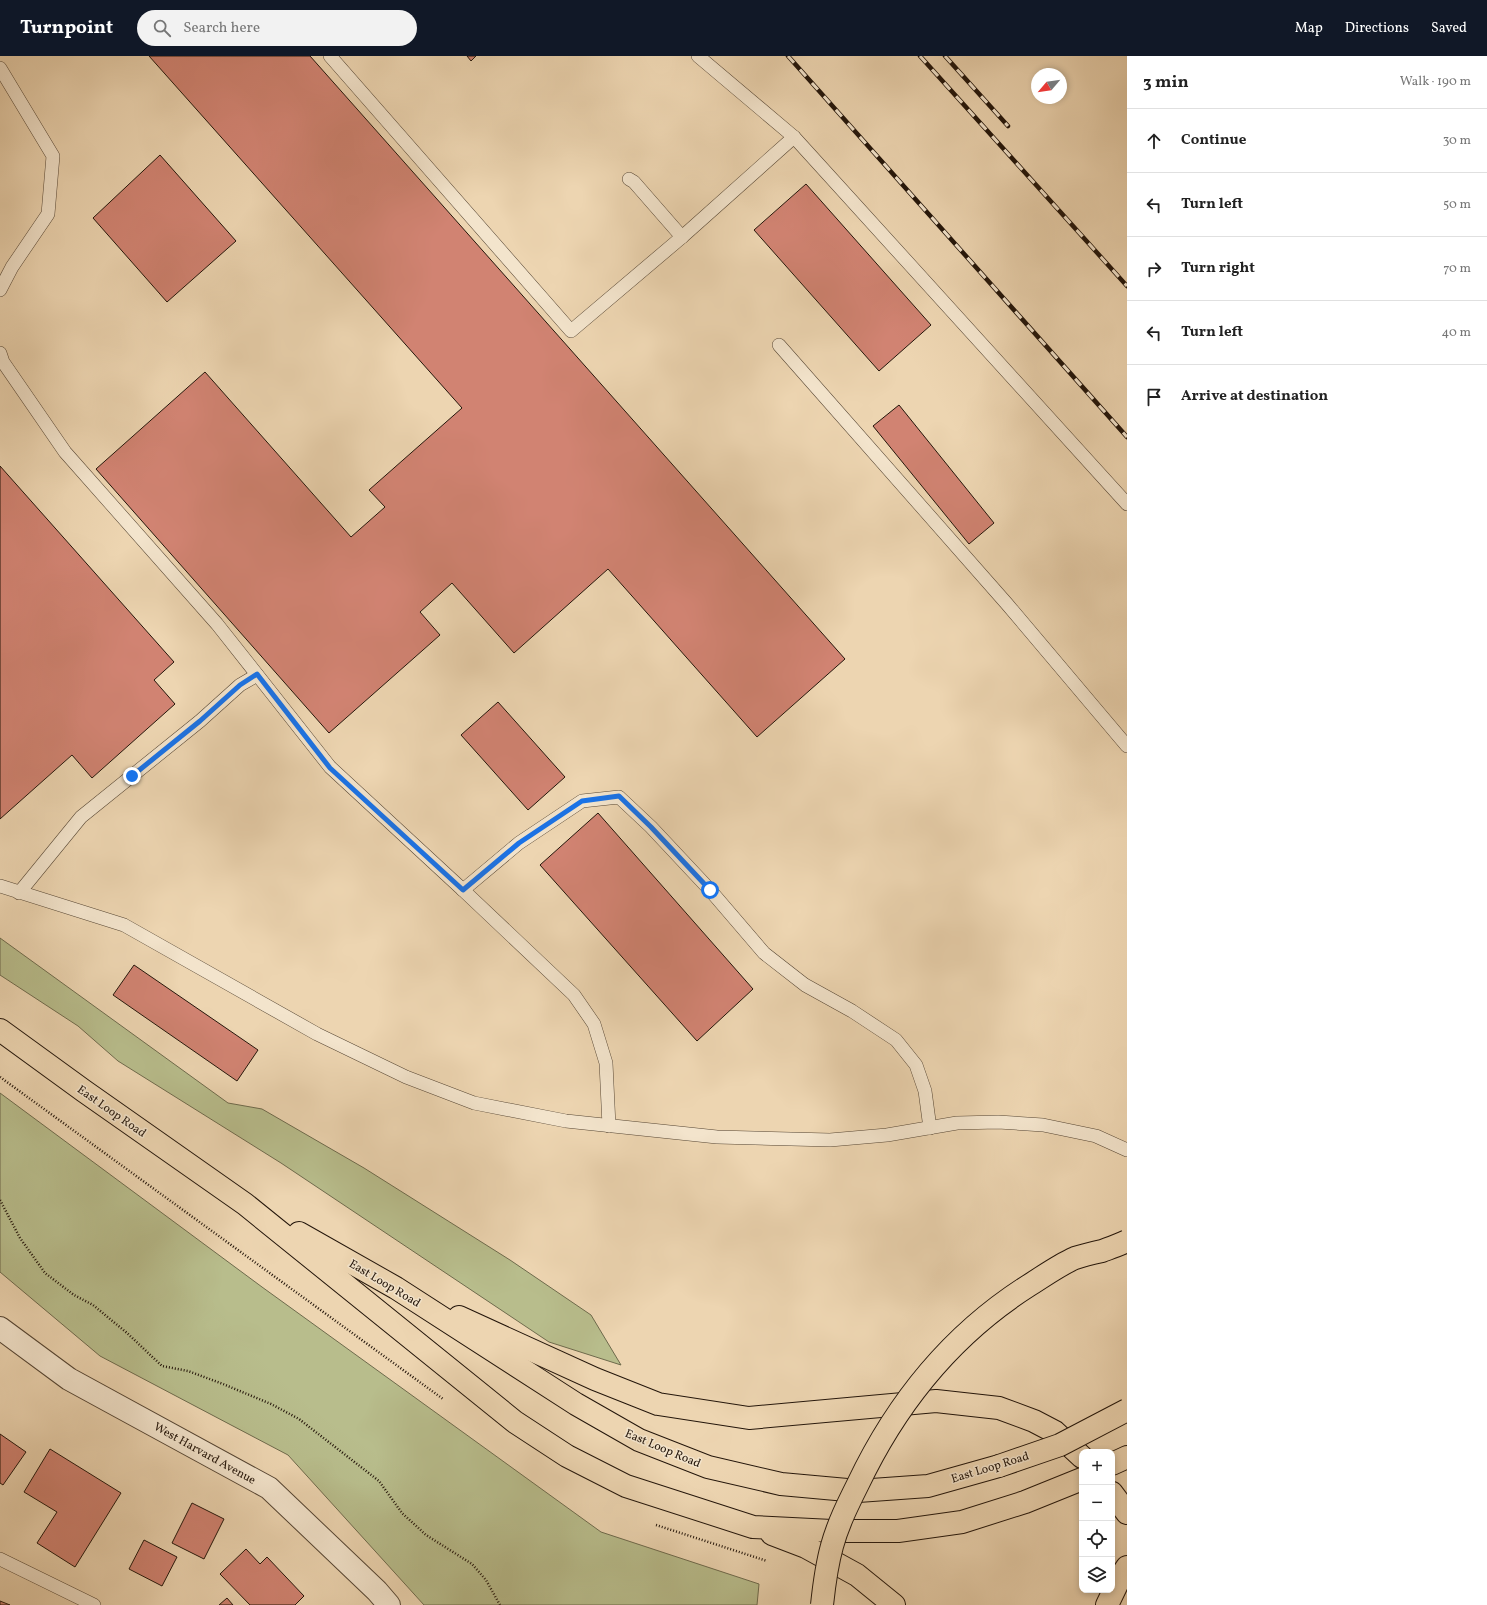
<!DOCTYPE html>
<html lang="en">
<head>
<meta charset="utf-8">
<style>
  :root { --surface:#fff; --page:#f2f2f2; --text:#222; --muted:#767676; --line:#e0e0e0; --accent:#111827 }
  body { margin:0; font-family:Vollkorn,serif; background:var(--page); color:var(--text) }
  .controls { position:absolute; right:12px; bottom:12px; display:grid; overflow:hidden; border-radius:8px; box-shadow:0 2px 6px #0003 }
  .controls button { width:36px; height:36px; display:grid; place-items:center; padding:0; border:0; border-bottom:1px solid var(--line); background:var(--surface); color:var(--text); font:20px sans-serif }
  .compass { position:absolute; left:1031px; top:12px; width:36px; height:36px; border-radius:50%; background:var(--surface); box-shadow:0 2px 6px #0003; rotate:241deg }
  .stop { position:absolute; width:12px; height:12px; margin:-9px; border:3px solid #1a73e8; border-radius:50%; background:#fff }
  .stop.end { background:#1a73e8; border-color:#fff; box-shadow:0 1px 4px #0008 }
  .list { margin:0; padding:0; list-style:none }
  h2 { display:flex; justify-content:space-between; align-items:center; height:52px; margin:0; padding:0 16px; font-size:17px }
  h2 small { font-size:13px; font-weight:400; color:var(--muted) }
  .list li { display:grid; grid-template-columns:26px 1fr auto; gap:12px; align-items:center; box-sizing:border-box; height:64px; padding:0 16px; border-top:1px solid var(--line) }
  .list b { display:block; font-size:15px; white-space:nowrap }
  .list em { font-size:13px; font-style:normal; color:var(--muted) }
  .icon { flex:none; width:22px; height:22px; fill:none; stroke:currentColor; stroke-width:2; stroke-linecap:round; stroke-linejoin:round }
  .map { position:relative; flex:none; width:1127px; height:1549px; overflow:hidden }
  header { display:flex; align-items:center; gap:24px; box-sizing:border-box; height:56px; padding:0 20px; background:var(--accent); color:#fff }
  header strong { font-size:19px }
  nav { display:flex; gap:22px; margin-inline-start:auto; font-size:14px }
  .search { width:280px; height:36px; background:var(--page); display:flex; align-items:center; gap:10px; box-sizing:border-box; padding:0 14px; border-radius:22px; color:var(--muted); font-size:15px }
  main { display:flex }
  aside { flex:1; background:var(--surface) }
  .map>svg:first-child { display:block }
</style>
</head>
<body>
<header>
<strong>Turnpoint</strong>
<div class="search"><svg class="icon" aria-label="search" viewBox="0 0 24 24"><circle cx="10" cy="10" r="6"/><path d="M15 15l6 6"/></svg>Search here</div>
<nav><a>Map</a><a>Directions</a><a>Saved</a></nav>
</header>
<main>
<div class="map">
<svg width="1127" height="1549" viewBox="0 0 1127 1549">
  <rect width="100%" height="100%" fill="#edd5b1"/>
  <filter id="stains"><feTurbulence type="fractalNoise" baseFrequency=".005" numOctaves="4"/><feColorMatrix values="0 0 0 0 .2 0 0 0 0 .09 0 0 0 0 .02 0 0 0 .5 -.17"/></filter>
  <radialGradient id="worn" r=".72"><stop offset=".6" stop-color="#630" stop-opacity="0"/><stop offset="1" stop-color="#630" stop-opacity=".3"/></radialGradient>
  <g fill="#b8bd8c" stroke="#6e6a4c">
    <polygon points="0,882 228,1047 262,1053 364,1112 510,1204 591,1259 621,1309 549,1286 281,1107 118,1005 78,970 0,919"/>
    <polygon points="0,1037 262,1231 601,1476 759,1528 757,1549 424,1549 288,1399 100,1300 0,1216"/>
  </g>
  <g fill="#d18372" stroke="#24160b">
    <polygon points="149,0 310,0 845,603 757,681 608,513 514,597 452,527 420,556 440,579 329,677 96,413 205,316 351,481 385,451 369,434 462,352"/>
    <polygon points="467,0 476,0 471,5"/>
    <polygon points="160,99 236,185 167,246 93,162"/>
    <polygon points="806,128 931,269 879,315 754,174"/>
    <polygon points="899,349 994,467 969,488 873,370"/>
    <polygon points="0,410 174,606 154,624 175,648 92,722 72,699 0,763"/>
    <polygon points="498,646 565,721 528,754 461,679"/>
    <polygon points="598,757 753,933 697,985 540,809"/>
    <polygon points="134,909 258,994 237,1025 113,939"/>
    <polygon points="0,1378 26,1396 3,1429 0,1427"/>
    <polygon points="50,1393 121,1437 75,1511 37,1487 57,1456 24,1436"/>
    <polygon points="192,1447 224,1463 204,1503 172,1487"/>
    <polygon points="144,1484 177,1501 162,1530 129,1513"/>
    <polygon points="246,1493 260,1508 267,1501 304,1540 295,1549 250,1549 220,1518"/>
    <polygon points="227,1542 233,1549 219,1549"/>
    <polygon points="0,1545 10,1549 0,1549"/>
  </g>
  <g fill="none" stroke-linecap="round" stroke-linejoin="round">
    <g stroke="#564634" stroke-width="14">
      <g id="service">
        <polyline points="330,0 571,275 682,181 794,81"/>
        <polyline points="698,0 794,81 1127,448"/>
        <polyline points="0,12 53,100 48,158 12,211 0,234"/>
        <polyline points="629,123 634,126 682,181"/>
        <polyline points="779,289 1007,548 1127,690"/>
        <polyline points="0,297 3,306 65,396 217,568 330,711 463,834 519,787 582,745 619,741 651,771 710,834 764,897 805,929 852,955 896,984 916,1009 925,1035 930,1072"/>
        <polyline points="0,830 124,869 317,978 406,1021 474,1047 566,1065 717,1081 830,1084 887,1079 957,1067 998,1066 1043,1069 1096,1080 1127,1094"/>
        <polyline points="463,834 574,939 594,968 606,1007 609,1070"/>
        <polyline points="19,837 81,761 200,665 240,629 257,619"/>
        <polyline points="0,1503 94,1549"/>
      </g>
    </g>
    <g stroke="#564634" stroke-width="24">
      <polyline id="minor" points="0,1272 69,1323 269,1432 377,1535 389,1549"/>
    </g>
    <g stroke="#24160b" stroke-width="24">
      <g id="primary">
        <polyline points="0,974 84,1035 245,1148 515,1366 567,1400 626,1430 753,1471 832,1475 898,1475 962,1466 1025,1446 1082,1423"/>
        <polyline points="299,1177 396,1232 576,1348 639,1384 708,1411 781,1428 858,1435 928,1430 999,1410"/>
        <polyline points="459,1261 595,1323 658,1348 749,1362 936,1345 999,1352 1034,1365 1055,1376 1082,1401"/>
        <polyline points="1112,1408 1127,1401"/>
        <polyline points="1112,1437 1127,1457"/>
        <polyline points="772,1478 806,1491 857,1519 894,1549"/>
        <polyline points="1107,1549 1121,1520 1127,1511"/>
      </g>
    </g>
    <g stroke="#24160b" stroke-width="2.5" stroke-dasharray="1 2" stroke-linecap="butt">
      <polyline points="0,1021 443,1343"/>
      <polyline points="0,1144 20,1182 45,1217 74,1239 93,1249 127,1277 162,1310 188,1315 223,1328 271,1348 299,1363 379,1425 402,1457 426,1479 472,1508 486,1524 500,1549"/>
      <polyline points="656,1469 767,1505"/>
    </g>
    <use href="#service" stroke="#f3e4cc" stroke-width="13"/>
    <use href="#minor" stroke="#f3e4cc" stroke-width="22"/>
    <use href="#primary" stroke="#edd5b1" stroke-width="22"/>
    <g stroke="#24160b" stroke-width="4.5">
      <g id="rail">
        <polyline points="788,0 1127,381"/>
        <polyline points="920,0 1127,230"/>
        <polyline points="945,0 1008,70"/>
      </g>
    </g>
    <use href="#rail" stroke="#f3e4cc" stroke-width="3" stroke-dasharray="9" stroke-linecap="butt"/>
    <g stroke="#24160b" stroke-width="24" stroke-linecap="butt">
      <g id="primary-bridge">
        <polyline points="999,1410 1060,1389 1127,1354"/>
        <path d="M822,1549C824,1530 827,1508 832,1490C838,1468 848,1448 858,1428C897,1346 951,1279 1028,1230C1044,1220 1059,1209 1075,1202C1084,1199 1093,1197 1102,1195C1110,1192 1119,1189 1127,1185"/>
      </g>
    </g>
    <use href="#primary-bridge" stroke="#edd5b1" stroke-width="22"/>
  </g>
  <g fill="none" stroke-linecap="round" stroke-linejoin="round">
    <polyline stroke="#1a73e8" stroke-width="5" points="132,720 200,665 240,629 257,618 330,712 463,834 519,787 582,745 619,740 651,771 710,834"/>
  </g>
  <g text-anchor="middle" stroke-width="3" stroke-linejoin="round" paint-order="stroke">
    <g font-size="12" fill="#24160b" stroke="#f3e4cc">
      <text transform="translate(112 1055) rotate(35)" y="4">East Loop Road</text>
      <text transform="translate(385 1227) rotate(31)" y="4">East Loop Road</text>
      <text transform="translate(663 1392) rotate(23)" y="4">East Loop Road</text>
      <text transform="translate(205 1397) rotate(29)" y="4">West Harvard Avenue</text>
      <text transform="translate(990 1411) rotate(-17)" y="4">East Loop Road</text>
    </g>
  </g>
  <rect width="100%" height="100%" filter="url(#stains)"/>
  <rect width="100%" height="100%" fill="url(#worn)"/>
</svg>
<div class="controls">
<button>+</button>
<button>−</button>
<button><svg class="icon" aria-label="locate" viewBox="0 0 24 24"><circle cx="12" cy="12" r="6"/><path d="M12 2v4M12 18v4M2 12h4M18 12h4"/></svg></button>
<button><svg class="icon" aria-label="layers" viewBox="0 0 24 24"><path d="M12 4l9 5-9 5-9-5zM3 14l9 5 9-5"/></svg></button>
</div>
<svg class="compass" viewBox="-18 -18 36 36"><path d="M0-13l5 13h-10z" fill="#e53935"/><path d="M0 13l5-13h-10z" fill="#767676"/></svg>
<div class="stop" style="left:710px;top:834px"></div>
<div class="stop end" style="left:132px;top:720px"></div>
</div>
<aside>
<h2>3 min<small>Walk · 190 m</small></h2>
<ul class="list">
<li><svg class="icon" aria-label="ahead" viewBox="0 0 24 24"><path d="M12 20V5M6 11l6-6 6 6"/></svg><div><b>Continue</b></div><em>30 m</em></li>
<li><svg class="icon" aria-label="left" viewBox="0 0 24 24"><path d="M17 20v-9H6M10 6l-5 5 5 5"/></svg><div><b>Turn left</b></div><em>50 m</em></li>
<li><svg class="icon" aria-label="right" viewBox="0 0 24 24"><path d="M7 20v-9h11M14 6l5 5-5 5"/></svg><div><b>Turn right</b></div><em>70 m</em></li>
<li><svg class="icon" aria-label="left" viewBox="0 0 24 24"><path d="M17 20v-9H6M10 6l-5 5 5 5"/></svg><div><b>Turn left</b></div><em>40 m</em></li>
<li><svg class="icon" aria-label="arrive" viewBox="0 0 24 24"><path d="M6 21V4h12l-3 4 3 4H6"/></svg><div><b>Arrive at destination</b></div></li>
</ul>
</aside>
</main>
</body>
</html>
